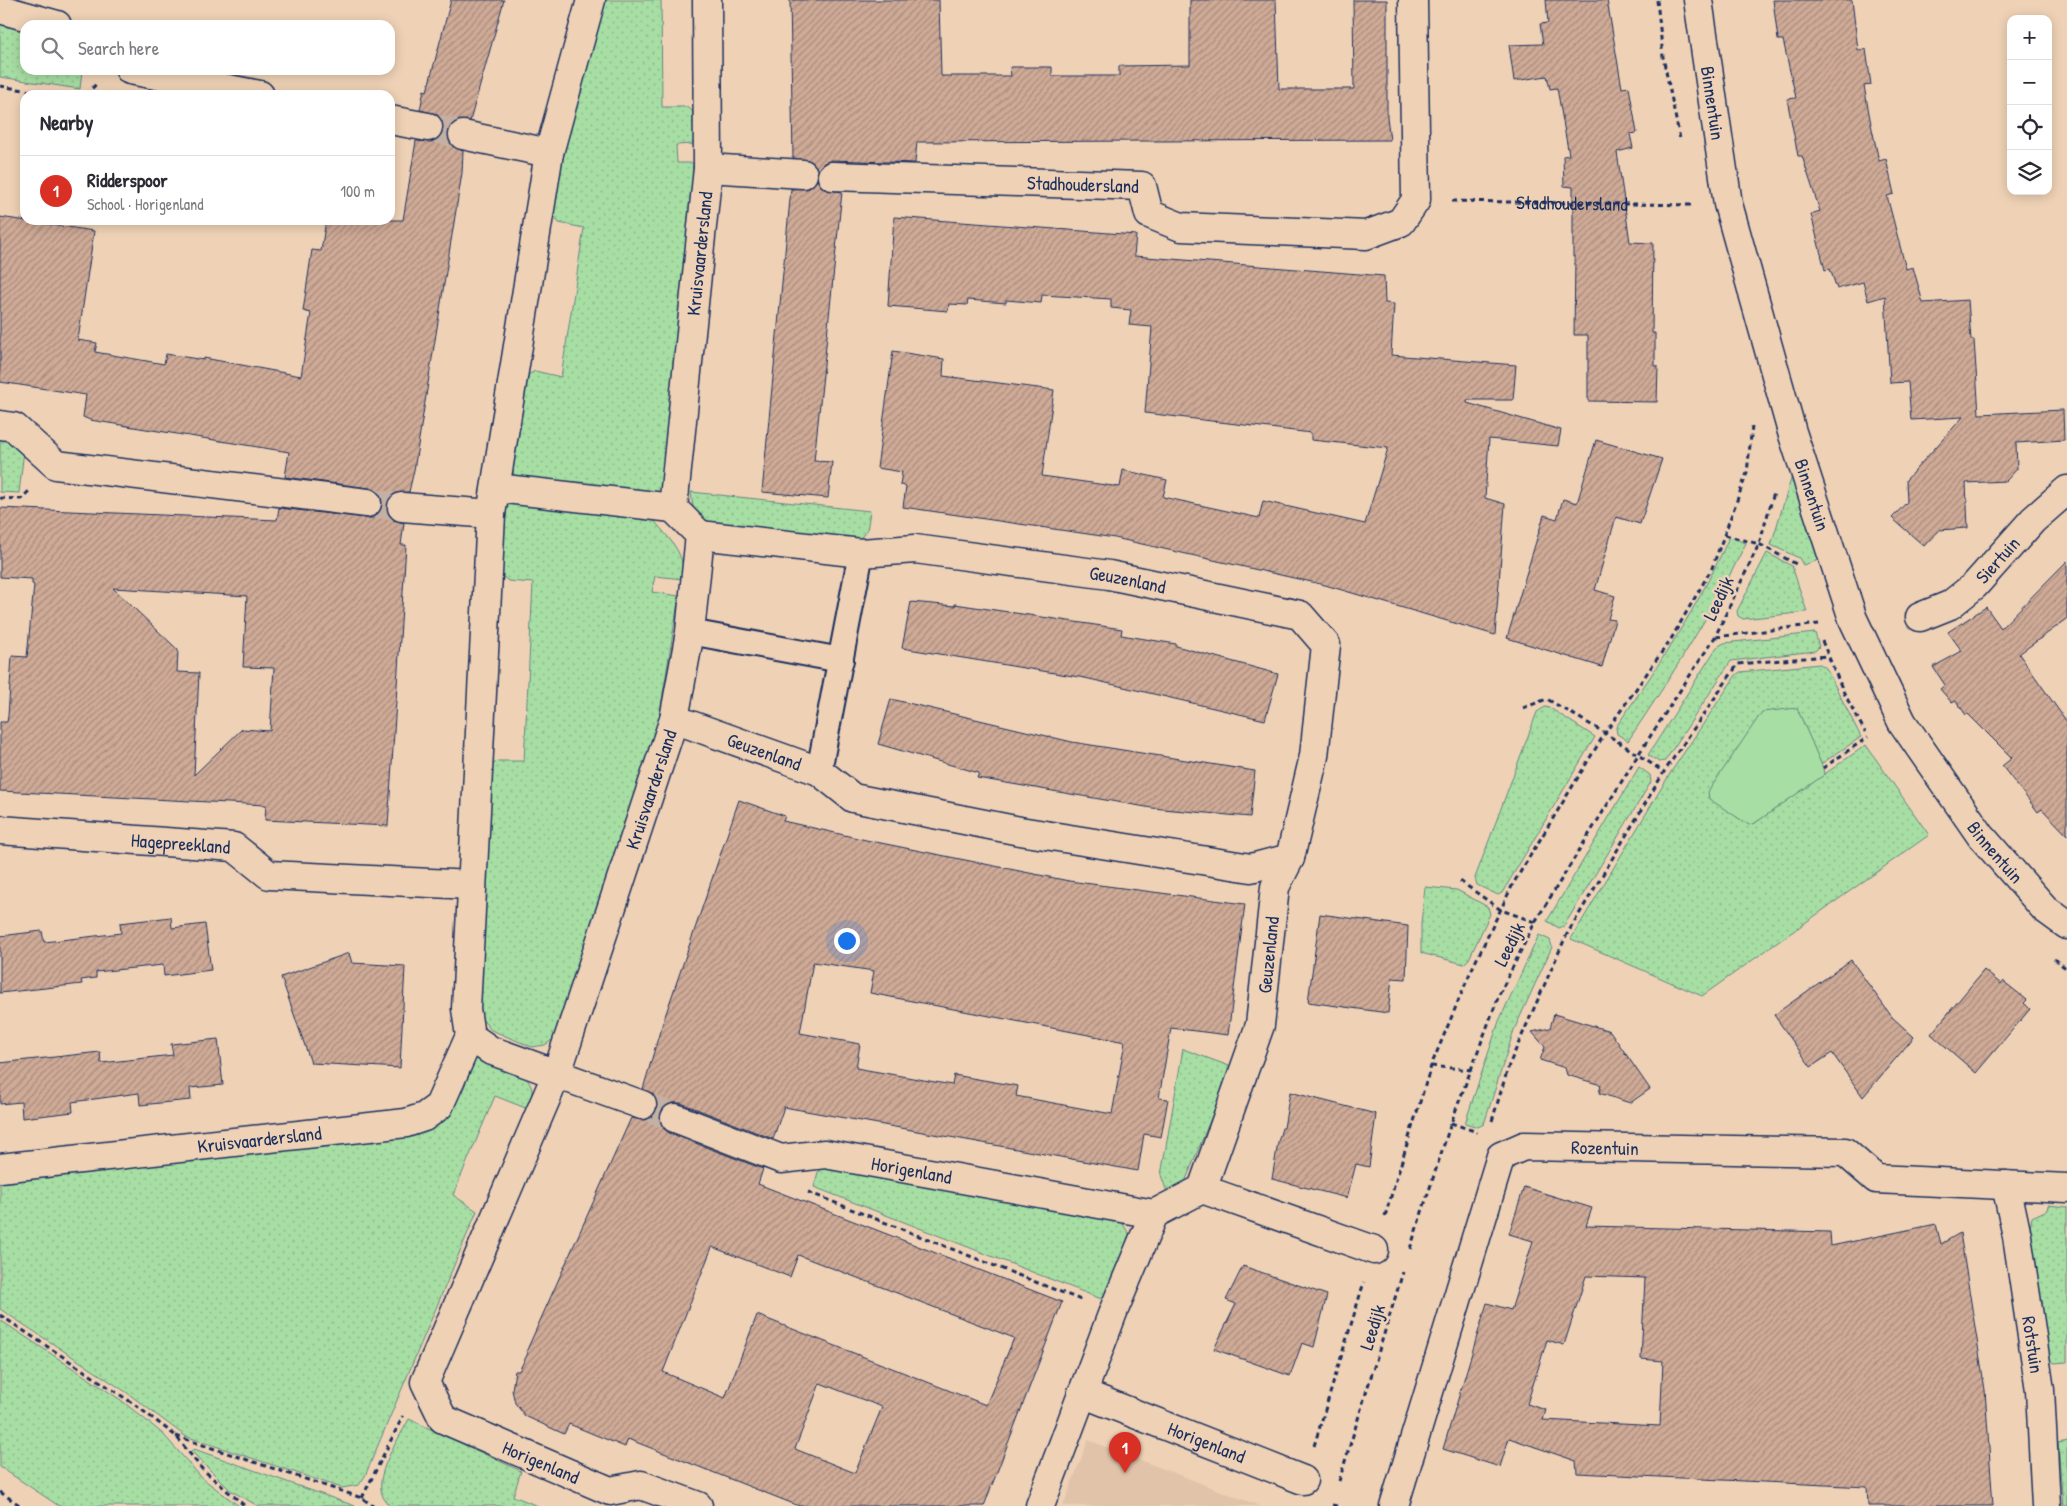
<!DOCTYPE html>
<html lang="en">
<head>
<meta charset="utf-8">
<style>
  :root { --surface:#fff; --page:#f7f7f7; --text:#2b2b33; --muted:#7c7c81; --line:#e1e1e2; --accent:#d93025 }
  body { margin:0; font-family:"Patrick Hand",sans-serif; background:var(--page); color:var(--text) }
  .controls { position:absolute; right:15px; top:15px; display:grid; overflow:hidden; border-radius:10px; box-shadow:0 2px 12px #0003 }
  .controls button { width:45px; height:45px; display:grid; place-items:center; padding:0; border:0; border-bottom:1px solid var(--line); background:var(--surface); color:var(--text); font:25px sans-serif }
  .you { position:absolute; left:846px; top:940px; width:18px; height:18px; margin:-12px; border:4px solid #fff; border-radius:50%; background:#1a73e8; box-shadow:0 0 0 8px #1a73e833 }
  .badge { display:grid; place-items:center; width:32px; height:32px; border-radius:50%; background:var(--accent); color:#fff; font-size:16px; font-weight:700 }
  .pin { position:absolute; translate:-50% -41px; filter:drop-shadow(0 1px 2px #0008) }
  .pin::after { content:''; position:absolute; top:26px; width:18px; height:15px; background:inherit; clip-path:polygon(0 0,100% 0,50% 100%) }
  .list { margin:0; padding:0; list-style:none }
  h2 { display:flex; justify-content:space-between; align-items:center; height:65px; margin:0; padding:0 20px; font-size:21px }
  h2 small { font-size:16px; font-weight:400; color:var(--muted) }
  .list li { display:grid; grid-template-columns:32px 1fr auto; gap:15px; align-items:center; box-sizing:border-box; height:70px; padding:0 20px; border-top:1px solid var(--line) }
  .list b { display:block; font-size:19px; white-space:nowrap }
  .list p { margin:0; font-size:16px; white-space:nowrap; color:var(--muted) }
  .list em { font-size:16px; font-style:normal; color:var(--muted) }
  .icon { flex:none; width:28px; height:28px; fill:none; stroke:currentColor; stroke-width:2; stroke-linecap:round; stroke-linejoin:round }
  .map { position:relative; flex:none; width:2067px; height:1506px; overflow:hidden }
  .search { position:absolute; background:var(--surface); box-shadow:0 2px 12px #0003; left:20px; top:20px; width:375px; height:55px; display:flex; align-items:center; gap:12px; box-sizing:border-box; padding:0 18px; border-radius:15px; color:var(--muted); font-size:19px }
  .panel { position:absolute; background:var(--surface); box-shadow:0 2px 12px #0003; left:20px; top:90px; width:375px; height:135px; border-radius:15px }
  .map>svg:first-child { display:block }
</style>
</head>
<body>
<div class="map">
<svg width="2067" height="1506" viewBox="0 0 2067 1506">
  <defs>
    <pattern id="grass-dots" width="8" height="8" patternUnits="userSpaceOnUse" patternTransform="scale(1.25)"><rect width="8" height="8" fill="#a7dea3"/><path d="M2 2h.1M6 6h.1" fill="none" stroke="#8fbf8f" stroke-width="1.8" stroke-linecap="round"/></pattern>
    <pattern id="building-hatch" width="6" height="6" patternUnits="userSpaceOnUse" patternTransform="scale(1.25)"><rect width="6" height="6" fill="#cfaa96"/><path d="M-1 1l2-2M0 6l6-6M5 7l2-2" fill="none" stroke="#a78b7e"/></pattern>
  </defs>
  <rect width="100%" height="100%" fill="#efd2b6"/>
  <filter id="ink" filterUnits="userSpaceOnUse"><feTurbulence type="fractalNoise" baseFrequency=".02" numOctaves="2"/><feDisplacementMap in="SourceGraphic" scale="10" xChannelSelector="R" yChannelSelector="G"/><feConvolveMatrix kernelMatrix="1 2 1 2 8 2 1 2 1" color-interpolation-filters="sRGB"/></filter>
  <g filter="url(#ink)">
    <polygon fill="#e1c3aa" points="1088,1440 1260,1506 1063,1506"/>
    <g fill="url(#grass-dots)" stroke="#618680">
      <polygon points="604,0 661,0 662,107 688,107 693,112 694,144 676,145 677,163 694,163 664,485 658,494 515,479 513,471 528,375 535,371 561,377 584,228 559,223 553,215 564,152"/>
      <polygon points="0,20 25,27 25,70 82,70 80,89 0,77"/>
      <polygon points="0,436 24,450 19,493 0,492"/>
      <polygon points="1792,476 1819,560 1803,565 1799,558 1771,545"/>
      <polygon points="691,492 870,511 867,531 857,541 706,524 693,508"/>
      <path d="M510,503L652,518C668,538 686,552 683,579L655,576L652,592L679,596L658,724L555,1038L545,1045L532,1047L491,1030L481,1018L478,1010L491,767L497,761H524L533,583L508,581L502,576L506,510Z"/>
      <path d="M1729,537L1746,543C1712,613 1671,677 1628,741L1617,734L1616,727C1658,666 1700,605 1729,537Z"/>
      <polygon points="1767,553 1792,566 1807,612 1743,619 1738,616 1737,611"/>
      <polygon points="1815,633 1819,647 1815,651 1731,661 1665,761 1659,762 1648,755 1717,647 1724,643"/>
      <polygon points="1820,664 1826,668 1861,737 1821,764 1797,709 1755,823 1866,745 1929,835 1702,996 1571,939 1671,772 1736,675 1740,672"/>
      <polygon points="1545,707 1550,708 1595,737 1502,893 1498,895 1477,885 1475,878 1537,712"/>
      <polygon points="1639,767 1650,775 1651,782 1564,926 1559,928 1547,921"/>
      <polygon points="1425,887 1457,890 1488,907 1490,914 1469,959 1464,964 1421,953 1421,924"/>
      <polygon points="1539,935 1550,940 1552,947 1514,1030 1484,1124 1478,1127 1465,1123 1499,1021"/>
      <polygon points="1183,1049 1232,1067 1185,1182 1168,1195 1161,1175"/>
      <path d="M479,1057C505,1068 545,1072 528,1109L495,1096L453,1195L477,1211L365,1476L359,1485L342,1488L185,1436L126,1392L0,1309V1176L432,1128L443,1119L472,1060Z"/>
      <polygon points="830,1165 1121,1221 1131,1237 1109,1302 814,1187 818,1172"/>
      <polygon points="2048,1205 2067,1207 2067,1362 2054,1363 2049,1359 2029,1234 2032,1217 2047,1210"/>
      <polygon points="0,1320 121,1400 163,1434 202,1478 239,1506 59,1506 0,1467"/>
      <path d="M409,1419L521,1471L513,1496L538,1506H390C365,1485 397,1443 409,1419Z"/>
      <polygon points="2067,1441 2067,1506 2063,1506 2058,1443"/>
      <polygon points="194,1449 355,1506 258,1506 230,1490 191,1451"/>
    </g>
    <polygon fill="#a7dea3" stroke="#618680" points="1797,708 1823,768 1824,775 1755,823 1749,825 1709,799 1708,792 1762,712"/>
    <g fill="url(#building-hatch)" stroke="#1b2f5e" fill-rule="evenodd">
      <path d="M451,0H504L470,121L458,120L451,125L448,131V139L452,146L463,151L462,173L414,470L409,492L395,493L389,499L387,505L388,513L393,520L404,523L401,545H406L388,826L265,820L266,805L0,791V722H7L8,716L12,656L27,657L34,585L32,584V579L0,577V508L277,520L279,508L366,518H373L379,513L382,504V497L377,491L369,488L285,477L289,452L90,420L83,417L86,395L0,382V217L94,231L78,340L97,343L95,352L164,364L166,354L204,360V358L301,376L311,313L303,311L312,250L321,251L326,220H403L416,141L434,142L440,137L443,130V122L438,115L420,110L424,90L427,91ZM113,588L247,596L243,667L274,668L270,731L242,729L194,775L199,673L177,672L178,650Z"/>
      <polygon points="790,0 939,0 941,76 1011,76 1010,67 1052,67 1052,76 1119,76 1119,66 1190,65 1190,0 1276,0 1279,89 1354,89 1353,0 1387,0 1387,117 1390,140 917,142 915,163 832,160 824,163 818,171 811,161 793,158"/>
      <polygon points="1546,0 1607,0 1622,88 1629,87 1637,133 1630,134 1633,148 1617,152 1630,242 1653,243 1652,333 1655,333 1655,366 1658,366 1657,402 1588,401 1588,335 1574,335 1575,257 1573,257 1573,187 1564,186 1563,156 1569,155 1557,88 1550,89 1547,76 1514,81 1509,45 1543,44 1540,24 1548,23"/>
      <polygon points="1773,0 1852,0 1858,50 1866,49 1871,85 1864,86 1871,124 1879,161 1886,159 1894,194 1887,196 1906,269 1913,267 1923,303 1968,300 1971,340 1974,340 1979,414 2063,410 2064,440 2016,443 2017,469 2006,481 1966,483 1968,528 1939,530 1924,546 1892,518 1907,502 1906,480 1963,417 1911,420 1908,382 1890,383 1885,296 1868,301 1863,282 1837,289 1830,269 1825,270 1811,214 1820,211 1802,156 1798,156 1787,99 1796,98 1783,40 1778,40"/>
      <polygon points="817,179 824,189 842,192 814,461 832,462 828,498 762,492 791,189 809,188"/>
      <polygon points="894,217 1136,235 1134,256 1384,276 1385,303 1394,304 1391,355 1516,365 1513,400 1467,400 1467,403 1561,430 1558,446 1489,439 1485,498 1505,504 1495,635 1325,585 1115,538 903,507 906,486 900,485 902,472 877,468 893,351 944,359 943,376 1054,390 1042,476 1120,487 1123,470 1167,480 1163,497 1259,518 1263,501 1365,524 1388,448 1311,440 1311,433 1145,413 1152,327 1129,325 1131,310 1111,308 1111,299 1042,295 1041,303 1006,300 1006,303 968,300 967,305 949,304 948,311 888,306"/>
      <polygon points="1596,440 1662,459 1640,524 1616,517 1595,590 1615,596 1608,619 1615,620 1602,667 1507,638 1544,515 1557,519 1563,499 1577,503"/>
      <polygon points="2067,561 2067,619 2019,654 2067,722 2067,835 2042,809 2038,812 2002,766 2012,758 1968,714 1966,715 1956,701 1952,703 1940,689 1945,685 1933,667 1962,651 1948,632 1986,607 2001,628"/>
      <polygon points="911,602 955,606 955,604 1122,629 1121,635 1176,644 1176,646 1278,674 1265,720 1085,678 902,648"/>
      <polygon points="891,699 1072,742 1255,771 1250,817 1152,808 977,778 979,773 878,744"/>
      <path d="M739,800L785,816L783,821L866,840L1069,881L1245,904L1228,1035L1171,1028L1159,1098L1168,1099L1161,1137L1144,1134L1138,1171L784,1107L773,1139L681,1103H672L666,1106L661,1112L660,1121L663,1128L669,1133L763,1169L758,1184L1062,1302L984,1506H799L628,1439L625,1447L569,1424L564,1434L525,1416L515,1403L512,1390L515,1371H519L528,1353L526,1352L631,1118L645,1120L652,1117L656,1111L657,1103L654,1095L643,1089L660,1031ZM813,962L874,971L870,993L1125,1042L1112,1114L1016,1096L1018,1086L954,1075L952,1085L856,1068L860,1044L800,1033ZM712,1247L790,1277L798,1255L1014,1338L986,1405L757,1315L725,1398L663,1372ZM820,1383L882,1407L855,1473L795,1449Z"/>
      <polygon points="1320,914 1408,926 1406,979 1392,978 1388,1013 1308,1002"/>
      <polygon points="171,917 172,928 205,924 211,970 164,976 163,965 96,972 96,978 81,980 82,984 0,993 0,936 42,931 44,942 121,933 120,923"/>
      <polygon points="349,953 352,963 405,966 400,1068 311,1063 281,977"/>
      <polygon points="1851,960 1892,1017 1914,1037 1863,1097 1832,1053 1811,1067 1774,1015"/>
      <polygon points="1984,970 2001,984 2003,981 2027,1000 2024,1003 2030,1009 1976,1073 1931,1034"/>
      <polygon points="1554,1014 1610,1031 1650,1089 1630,1103 1599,1093 1601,1085 1567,1075 1565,1068 1540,1060 1545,1047 1532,1032 1550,1028"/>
      <polygon points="218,1039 223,1085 190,1088 191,1100 140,1105 139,1093 72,1102 73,1112 22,1118 21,1102 0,1104 0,1063 100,1052 101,1063 173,1055 171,1044"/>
      <polygon points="1290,1092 1376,1114 1369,1167 1356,1164 1347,1198 1272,1179 1278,1142 1282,1128 1284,1128"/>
      <path d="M1524,1187L1592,1208L1586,1226L1830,1232L1831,1246L1936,1224L1941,1244L1960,1233L1985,1390L1993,1506H1868L1867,1487L1577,1473L1576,1461L1509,1438L1500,1467L1443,1449L1487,1303L1511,1310L1533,1241L1509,1234ZM1586,1276L1645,1278L1641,1359L1663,1361L1660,1426L1543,1420L1546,1410L1527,1404L1547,1340L1564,1345Z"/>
      <polygon points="1243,1266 1327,1295 1314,1347 1302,1343 1290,1376 1214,1349 1236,1304 1226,1300"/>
    </g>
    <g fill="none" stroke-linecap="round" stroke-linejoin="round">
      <g stroke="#c5b1a4" stroke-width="28" stroke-dasharray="28 14" stroke-linecap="butt">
        <polyline points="428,127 463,135"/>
        <polyline points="367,503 402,507"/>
        <polyline points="642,1105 675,1118"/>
      </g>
      <g stroke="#1b2f5e" stroke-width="28">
        <g id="service">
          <polyline points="690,632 841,660"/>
          <polyline points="819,771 861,553"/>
        </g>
      </g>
      <g stroke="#1b2f5e" stroke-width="31">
        <g id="minor">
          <polyline points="591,0 549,153 491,514 466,1009 470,1036 490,1050 642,1105"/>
          <path id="s2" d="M1698,0L1728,204L1792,432L1853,619L1902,722L1981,836L2045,909L2067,925"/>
          <polyline points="0,9 57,25"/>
          <polyline points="130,70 260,95"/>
          <polyline points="390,120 428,127"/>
          <polyline points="463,135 549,153"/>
          <polyline points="708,168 803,174"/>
          <path id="s3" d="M832,176L1142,186L1149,214L1181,227L1366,235L1401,222L1416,200L1413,0"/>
          <polyline points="0,425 14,427 56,465 367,503"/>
          <polyline points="496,488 673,508"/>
          <polyline points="402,507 491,514"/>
          <path id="s4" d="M700,535L861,553L915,549L1109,575L1300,615L1326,645L1314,756L1290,858L1275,887L1260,1025L1202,1189L1154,1214L1113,1312L1040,1506"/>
          <path id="s5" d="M1920,617L1950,605L1975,585L2033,520L2067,490"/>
          <path id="s6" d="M674,719L819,771L853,798L1020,831L1251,868L1290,858"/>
          <path id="s7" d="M0,830L234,847L269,875L471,885"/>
          <path id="s8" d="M675,1118L781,1159L825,1154L1154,1214"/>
          <path id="s9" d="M0,1168L406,1123L424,1117L439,1106L470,1036"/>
          <path id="s10" d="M2006,1185L2017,1236L2040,1390L2046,1506"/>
          <polyline points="1202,1189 1374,1250"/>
          <path id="s11" d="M1082,1393L1303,1480"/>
          <path id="s12" d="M698,1506L641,1485L610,1491L443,1419L425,1382L557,1073L674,719L690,632L700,535L673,508L708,168L707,0"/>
          <path id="s13" d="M1394,1506L1501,1156L1524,1146L1845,1152L1876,1179L2067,1188"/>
        </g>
      </g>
      <g stroke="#1b2f5e" stroke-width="3" stroke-dasharray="5 4" stroke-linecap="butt">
        <polyline points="1657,0 1663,57 1680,139"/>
        <polyline points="0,86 53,95"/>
        <polyline points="86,95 98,82"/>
        <path id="s1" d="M1452,201L1693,205"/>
        <polyline points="0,498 21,499 30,490"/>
        <polyline points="1725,535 1759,544 1796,564"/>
        <polyline points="1716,637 1819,624"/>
        <polyline points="1822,641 1844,693 1865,732"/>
        <polyline points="1523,708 1547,699 1605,733 1664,772"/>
        <polyline points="1823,768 1868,737"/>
        <polyline points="1460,881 1501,910 1535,922"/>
        <polyline points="2054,959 2067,969"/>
        <polyline points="1431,1066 1471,1070"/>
        <polyline points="1492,1121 1509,1065 1566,936 1664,772 1738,664 1827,656"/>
        <polyline points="1451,1123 1477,1132"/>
        <polyline points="808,1192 1081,1300"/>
        <polyline points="1385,1216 1431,1066 1470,973 1513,884 1605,733 1671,639 1712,568 1747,473 1752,426"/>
        <polyline points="1410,1249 1451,1123 1499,995 1535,922 1638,755 1715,637 1759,544 1774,493"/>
        <polyline points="0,1315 134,1404 176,1436 202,1469 245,1506"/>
        <polyline points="176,1436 362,1498 373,1506"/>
        <polyline points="1314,1446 1364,1282"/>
        <polyline points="1339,1481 1403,1272"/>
        <polyline points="0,1492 21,1506"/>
        <polyline points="362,1498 403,1416"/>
        <polyline points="1332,1505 1337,1506"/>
      </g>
      <use href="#service" stroke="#efd2b6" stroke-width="24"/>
      <use href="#minor" stroke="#efd2b6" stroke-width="28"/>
    </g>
  </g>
  <g text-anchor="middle" stroke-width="5" stroke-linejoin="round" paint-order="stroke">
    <g font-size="19" fill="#1b2f5e" stroke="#efd2b6">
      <text dy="7" stroke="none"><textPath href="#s2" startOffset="104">Binnentuin</textPath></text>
      <text dy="7" stroke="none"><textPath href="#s3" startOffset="251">Stadhoudersland</textPath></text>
      <text dy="7" stroke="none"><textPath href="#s1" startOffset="120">Stadhoudersland</textPath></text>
      <text dy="7" stroke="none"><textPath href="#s12" startOffset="1504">Kruisvaardersland</textPath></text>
      <text dy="7" stroke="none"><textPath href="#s2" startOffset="509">Binnentuin</textPath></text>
      <text dy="7" stroke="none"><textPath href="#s5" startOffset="98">Siertuin</textPath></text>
      <text dy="7" stroke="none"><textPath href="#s4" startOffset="431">Geuzenland</textPath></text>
      <text transform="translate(1718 598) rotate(-65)" y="7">Leedijk</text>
      <text dy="7" stroke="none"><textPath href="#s6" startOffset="96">Geuzenland</textPath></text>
      <text dy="7" stroke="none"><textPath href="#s12" startOffset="950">Kruisvaardersland</textPath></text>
      <text dy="7" stroke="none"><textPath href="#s7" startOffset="181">Hagepreekland</textPath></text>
      <text dy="7" stroke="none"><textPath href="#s2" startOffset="914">Binnentuin</textPath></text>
      <text transform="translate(1509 944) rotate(-64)" y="7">Leedijk</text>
      <text transform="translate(1268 955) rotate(-84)" y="7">Geuzenland</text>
      <text dy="7" stroke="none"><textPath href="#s9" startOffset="261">Kruisvaardersland</textPath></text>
      <text dy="7" stroke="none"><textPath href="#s13" startOffset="472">Rozentuin</textPath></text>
      <text dy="7" stroke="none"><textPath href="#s8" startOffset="246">Horigenland</textPath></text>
      <text transform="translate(1372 1327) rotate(-73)" y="7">Leedijk</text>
      <text dy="7" stroke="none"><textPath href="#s10" startOffset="162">Rotstuin</textPath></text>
      <text dy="7" stroke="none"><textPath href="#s11" startOffset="134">Horigenland</textPath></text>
      <text transform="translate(541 1462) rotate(23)" y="7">Horigenland</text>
    </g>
  </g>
</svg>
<div class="controls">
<button>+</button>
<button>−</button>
<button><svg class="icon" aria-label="locate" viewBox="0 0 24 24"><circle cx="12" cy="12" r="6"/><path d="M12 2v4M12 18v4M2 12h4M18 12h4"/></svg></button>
<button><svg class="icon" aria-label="layers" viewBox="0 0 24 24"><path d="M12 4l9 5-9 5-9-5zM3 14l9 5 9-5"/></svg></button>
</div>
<div class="you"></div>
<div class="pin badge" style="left:1125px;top:1473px">1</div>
<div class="search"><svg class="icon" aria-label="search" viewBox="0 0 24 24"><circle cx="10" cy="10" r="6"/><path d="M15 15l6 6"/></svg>Search here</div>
<section class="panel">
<h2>Nearby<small></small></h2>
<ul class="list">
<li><span class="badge">1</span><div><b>Ridderspoor</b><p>School · Horigenland</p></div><em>100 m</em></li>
</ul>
</section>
</div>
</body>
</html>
